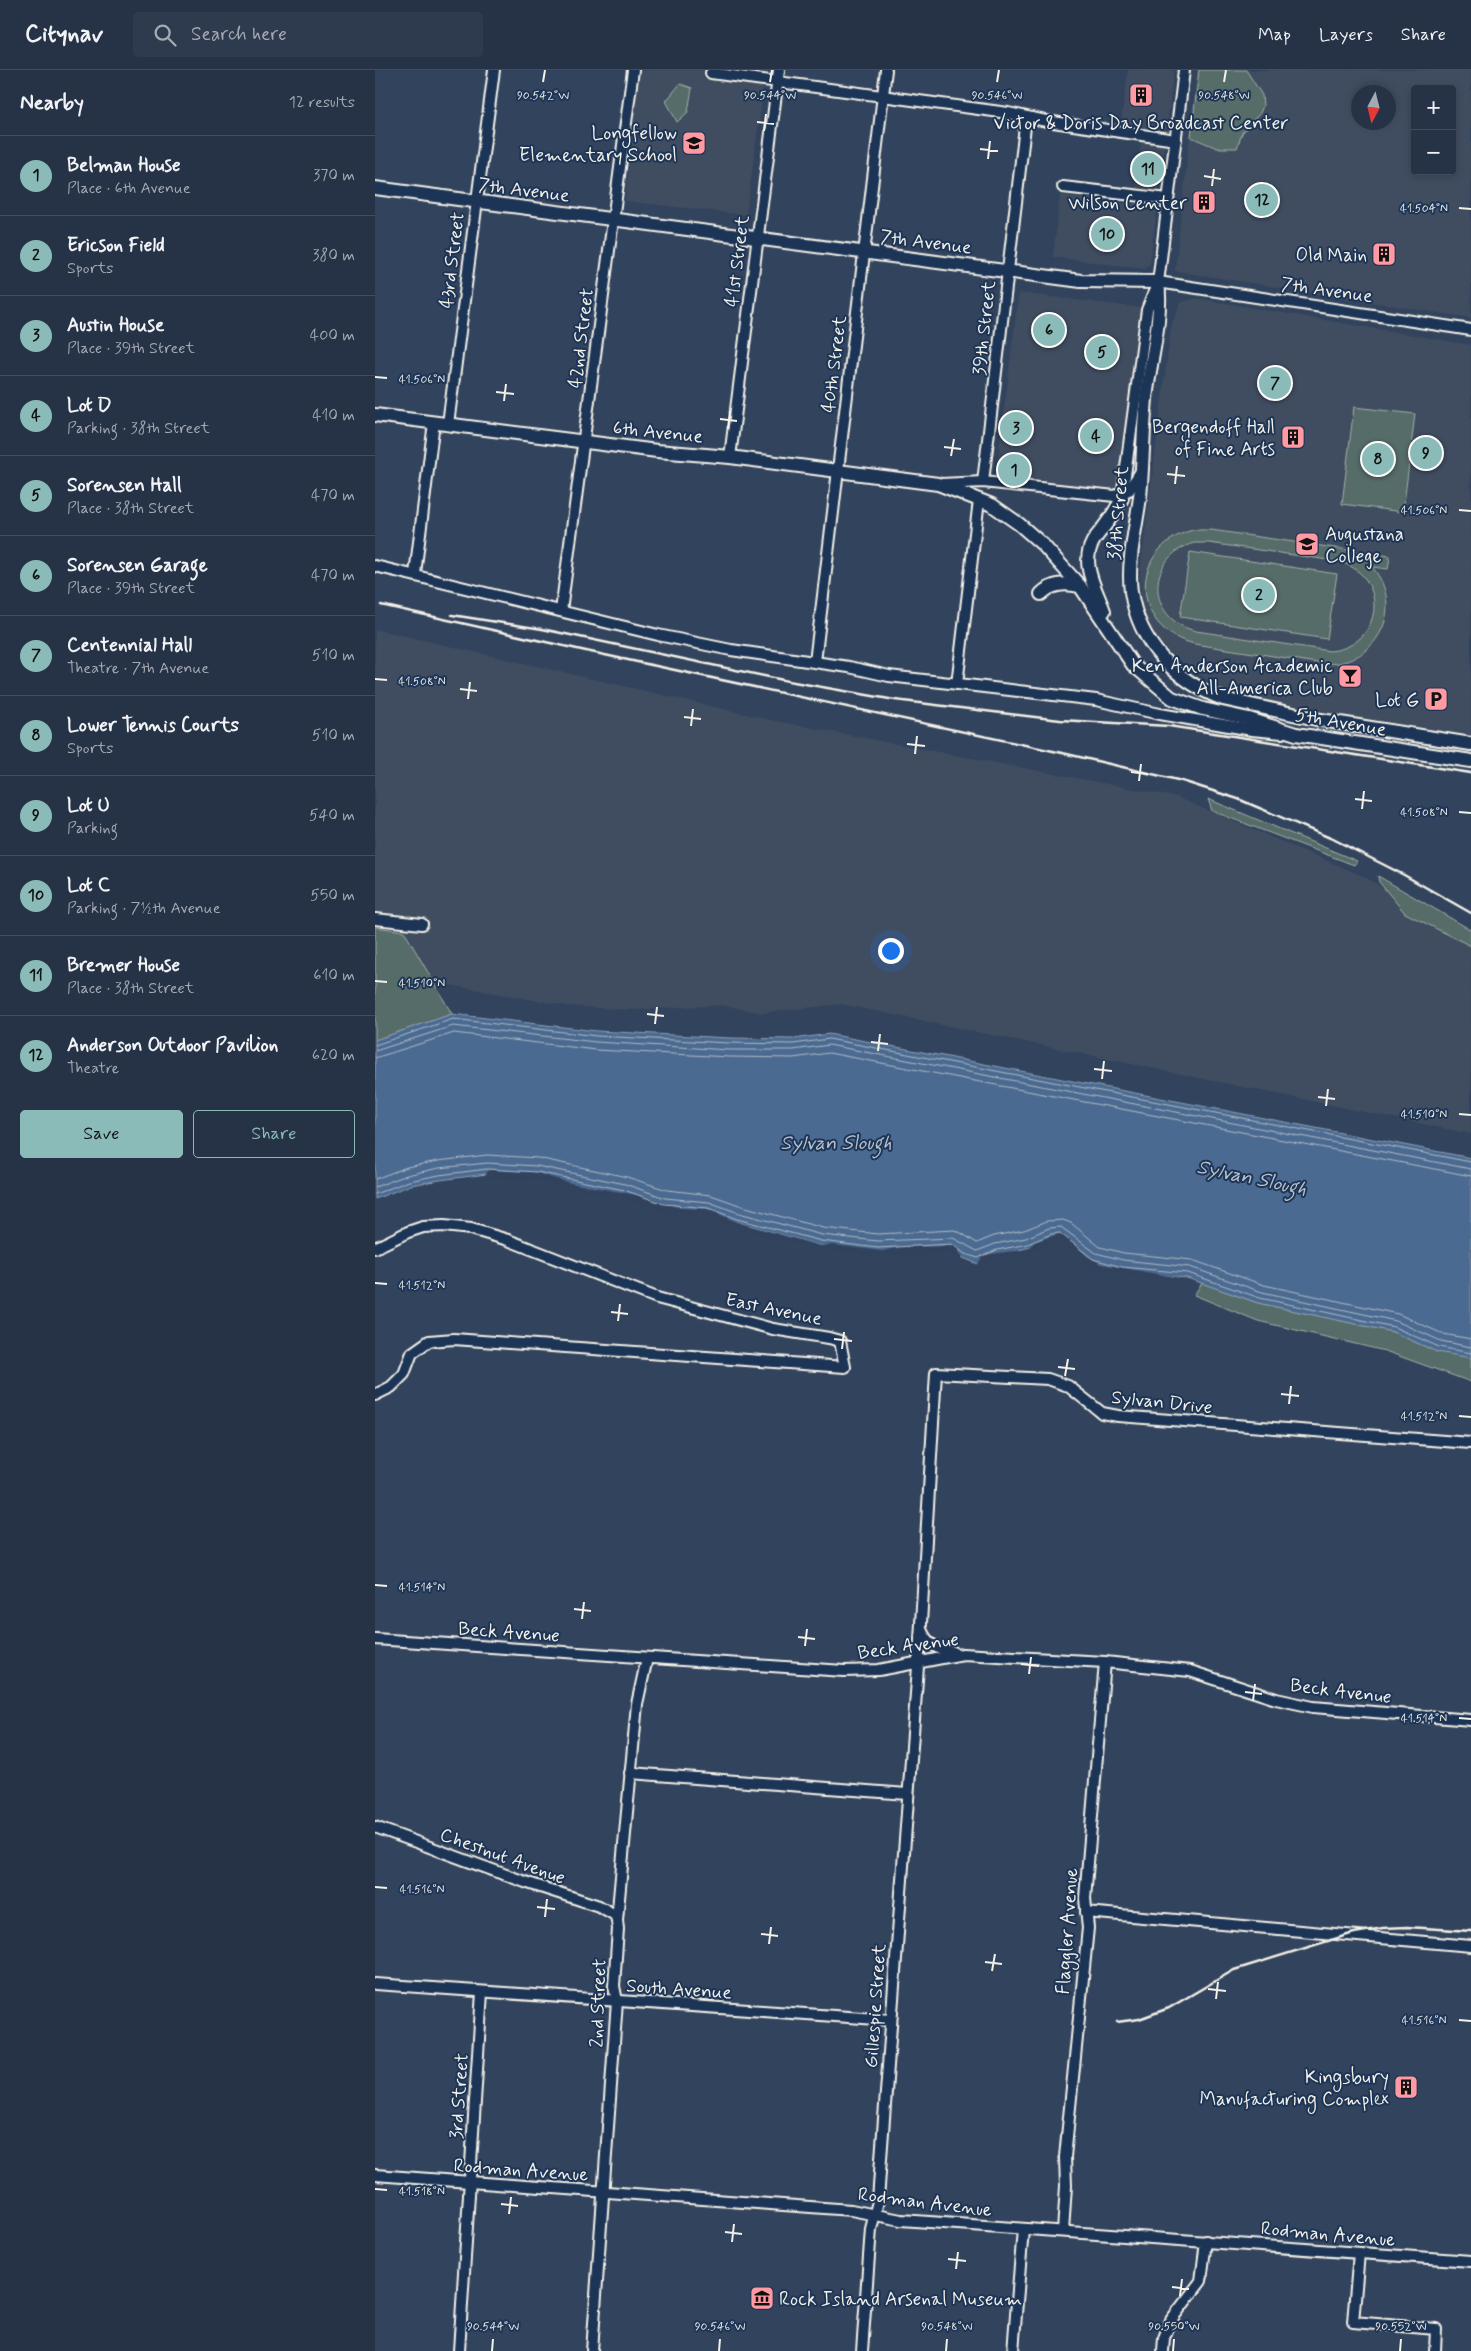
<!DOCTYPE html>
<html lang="en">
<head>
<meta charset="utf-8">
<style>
  :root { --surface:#263246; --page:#2e3a4d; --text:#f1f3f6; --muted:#a4aab3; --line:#424d5f; --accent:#8bbbb9 }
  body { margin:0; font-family:Mynerve,sans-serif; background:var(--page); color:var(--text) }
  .controls { position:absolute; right:15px; top:15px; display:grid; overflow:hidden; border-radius:5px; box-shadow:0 2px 8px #0003 }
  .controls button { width:45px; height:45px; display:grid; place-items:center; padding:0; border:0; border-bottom:1px solid var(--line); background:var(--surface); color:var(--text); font:25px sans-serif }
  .compass { position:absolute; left:976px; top:15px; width:45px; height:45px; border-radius:50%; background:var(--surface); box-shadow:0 2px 8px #0003; rotate:187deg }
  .you { position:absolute; left:515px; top:880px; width:18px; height:18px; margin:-12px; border:4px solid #fff; border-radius:50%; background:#1a73e8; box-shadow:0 0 0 8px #1a73e833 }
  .badge { display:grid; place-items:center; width:32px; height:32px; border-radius:50%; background:var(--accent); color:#111; font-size:16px; font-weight:700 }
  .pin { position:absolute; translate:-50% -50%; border:2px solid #fff; box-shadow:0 1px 5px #0006 }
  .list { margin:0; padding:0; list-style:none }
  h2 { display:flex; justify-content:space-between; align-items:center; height:65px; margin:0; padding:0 20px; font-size:21px }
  h2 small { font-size:16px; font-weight:400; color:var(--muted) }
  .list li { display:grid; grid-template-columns:32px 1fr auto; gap:15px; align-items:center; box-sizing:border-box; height:80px; padding:0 20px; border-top:1px solid var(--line) }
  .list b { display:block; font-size:19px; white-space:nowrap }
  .list p { margin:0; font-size:16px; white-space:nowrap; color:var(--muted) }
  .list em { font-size:16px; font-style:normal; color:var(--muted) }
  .actions { display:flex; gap:10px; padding:15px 20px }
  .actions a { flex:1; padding:11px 0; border:1px solid var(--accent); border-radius:5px; text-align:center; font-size:18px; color:var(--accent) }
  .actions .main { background:var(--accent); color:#111 }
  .icon { flex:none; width:28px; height:28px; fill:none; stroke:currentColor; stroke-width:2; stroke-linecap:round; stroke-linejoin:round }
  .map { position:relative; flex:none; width:1096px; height:2281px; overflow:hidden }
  header { display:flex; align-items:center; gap:30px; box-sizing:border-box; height:70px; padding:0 25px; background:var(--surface); border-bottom:1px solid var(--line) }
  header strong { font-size:24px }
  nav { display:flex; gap:28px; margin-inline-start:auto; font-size:18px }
  .search { width:350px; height:45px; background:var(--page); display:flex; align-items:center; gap:12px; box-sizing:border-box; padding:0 18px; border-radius:5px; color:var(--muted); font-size:19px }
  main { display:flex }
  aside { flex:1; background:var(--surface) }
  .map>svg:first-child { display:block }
</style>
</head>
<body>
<header>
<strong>Citynav</strong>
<div class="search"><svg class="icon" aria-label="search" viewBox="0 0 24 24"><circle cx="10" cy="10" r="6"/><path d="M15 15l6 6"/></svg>Search here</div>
<nav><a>Map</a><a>Layers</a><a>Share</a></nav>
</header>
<main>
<aside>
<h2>Nearby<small>12 results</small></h2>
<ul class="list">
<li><span class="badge">1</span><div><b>Belman House</b><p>Place · 6th Avenue</p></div><em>370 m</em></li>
<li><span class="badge">2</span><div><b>Ericson Field</b><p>Sports</p></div><em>380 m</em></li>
<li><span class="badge">3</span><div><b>Austin House</b><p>Place · 39th Street</p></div><em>400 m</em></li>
<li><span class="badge">4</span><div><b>Lot D</b><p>Parking · 38th Street</p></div><em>410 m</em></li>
<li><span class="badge">5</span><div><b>Sorensen Hall</b><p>Place · 38th Street</p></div><em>470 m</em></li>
<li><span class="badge">6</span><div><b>Sorensen Garage</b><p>Place · 39th Street</p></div><em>470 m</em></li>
<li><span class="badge">7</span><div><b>Centennial Hall</b><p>Theatre · 7th Avenue</p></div><em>510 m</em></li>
<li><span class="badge">8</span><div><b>Lower Tennis Courts</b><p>Sports</p></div><em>510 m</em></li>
<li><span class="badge">9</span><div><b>Lot U</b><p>Parking</p></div><em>540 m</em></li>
<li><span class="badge">10</span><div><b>Lot C</b><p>Parking · 7½th Avenue</p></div><em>550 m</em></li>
<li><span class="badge">11</span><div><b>Bremer House</b><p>Place · 38th Street</p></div><em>610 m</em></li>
<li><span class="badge">12</span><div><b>Anderson Outdoor Pavilion</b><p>Theatre</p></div><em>620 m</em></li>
</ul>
<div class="actions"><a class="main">Save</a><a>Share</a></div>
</aside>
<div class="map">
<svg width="1096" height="2281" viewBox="0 0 1096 2281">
  <rect width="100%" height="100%" fill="#32435d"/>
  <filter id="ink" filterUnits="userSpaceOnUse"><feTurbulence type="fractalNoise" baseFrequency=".02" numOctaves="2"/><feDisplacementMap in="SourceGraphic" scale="10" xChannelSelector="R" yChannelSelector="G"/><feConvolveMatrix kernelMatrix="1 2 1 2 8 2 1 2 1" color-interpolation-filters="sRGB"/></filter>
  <g filter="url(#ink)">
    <g fill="#404d61" fill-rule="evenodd">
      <polygon points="264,0 328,0 328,8 389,15 371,145 250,131"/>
      <polygon points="753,0 799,0 775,194 770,199 678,187 685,125 759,134 768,55 746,53"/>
      <path d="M822,0H1096V248L800,201ZM1040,19H1077V101H1040ZM984,22H1014V52H984Z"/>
      <polygon points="644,223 767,238 743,418 738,420 621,404"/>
      <polygon points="820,228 1096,275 1096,666 961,646 892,632 845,619 797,585 776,562 767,533 765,504 796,257 805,233"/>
      <polygon points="0,559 400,651 801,727 988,806 1096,870 1096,1064 466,934 387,943 347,935 257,940 193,936 58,912 29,861 30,846 0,843"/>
    </g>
    <g fill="#566c68" stroke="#a5aea8" fill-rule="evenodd">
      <polygon points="824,0 871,0 887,25 888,36 885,43 867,63 862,78 842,78 816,67"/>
      <polygon points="305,14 317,18 313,42 302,52 291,31"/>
      <polygon points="979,337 1040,344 1028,442 967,434"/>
      <path d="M818,460H836L1015,486L1013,499L997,497C1010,512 1015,531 1010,551C1004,572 986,589 964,593C947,596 928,590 911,588C880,583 850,579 820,574C754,560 754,476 818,460ZM819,473H834L961,491C1015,503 1010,576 955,581L821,561C771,550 770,487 819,473Z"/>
      <polygon points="815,482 962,504 952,569 805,547"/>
      <polygon points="833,729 982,791 979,795 837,741"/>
      <polygon points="1003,806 1096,860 1096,876 1030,843 1004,812"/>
      <polygon points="0,857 29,861 77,944 0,970"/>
      <polygon points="827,1213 883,1233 1018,1262 1062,1282 1096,1280 1096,1312 1010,1281 883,1251 819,1225"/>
    </g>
    <path fill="#4b6b91" stroke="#8fa1b4" d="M77,944L222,961L355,968L418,969L454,964L1096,1088V1288L1062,1282L1018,1262L883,1233L812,1208L746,1202L715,1194L685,1168C657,1178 629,1182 603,1194L588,1188L577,1179L503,1183L445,1176L332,1143L288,1139L248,1125L161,1107L112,1104L65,1110L36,1115L0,1129V970Z"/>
    <g fill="#32435d">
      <polygon points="115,1100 158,1102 195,1113 262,1125 306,1138 332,1139 362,1152 445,1176 459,1175 507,1181 526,1177 580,1176 587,1186 587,1191 576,1182 503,1185 445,1179 360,1156 331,1145 288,1141 247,1128 161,1109 111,1107 112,1101"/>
      <polygon points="687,1163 712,1186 726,1194 805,1208 805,1210 745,1204 714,1196 684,1171 678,1171 655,1181 624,1187 602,1196 608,1185 654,1179 659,1172"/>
    </g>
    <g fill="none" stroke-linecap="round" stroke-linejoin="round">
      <g stroke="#b0bbc5" stroke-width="1">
        <polyline points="0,975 78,949 222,966 354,973 418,974 454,969 1096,1092"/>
        <polyline points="0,981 78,956 221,972 354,980 418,980 454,975 1096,1099"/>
        <polyline points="0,988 79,963 221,980 354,987 418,988 454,983 1096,1106"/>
        <polyline points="0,1109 32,1097 63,1091 112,1085 163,1088 252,1107 292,1120 336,1125 367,1136 448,1158 503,1164 579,1160 586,1163 602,1173 619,1166 649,1160 672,1151 688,1150 696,1153 725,1177 749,1183 817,1190 889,1215 1023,1244 1068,1264 1096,1269"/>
        <polyline points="0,1117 32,1105 64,1098 112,1093 162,1096 250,1114 290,1128 334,1132 364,1143 447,1165 503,1171 578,1168 602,1181 620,1174 651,1168 674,1158 686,1157 721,1183 748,1190 815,1197 887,1222 1021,1251 1066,1271 1096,1277"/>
        <polyline points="0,1124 34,1111 64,1105 112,1099 162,1102 249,1120 289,1134 333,1138 362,1149 446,1171 503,1178 577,1174 590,1184 603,1188 622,1180 653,1174 676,1164 685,1163 718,1189 747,1197 813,1203 885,1228 1019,1257 1064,1277 1096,1283"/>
      </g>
      <g stroke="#f4f1e8" stroke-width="14">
        <g id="minor">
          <polyline points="336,3 633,43 671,51 801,70"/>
          <polyline points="688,117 793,129"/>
          <polyline points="783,212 1096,260"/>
          <polyline points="73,354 119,0"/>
          <polyline points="355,387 404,0"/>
          <polyline points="608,412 651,48"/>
          <polyline points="566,414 608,412 740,426 754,420 766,401"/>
          <polyline points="747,428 772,240 783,212 785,197 809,0"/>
          <polyline points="0,496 283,565 356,580 474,597 514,606 721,630 785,644 877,660 907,663"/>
          <polyline points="40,504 59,352"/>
          <polyline points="186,541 258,0"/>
          <polyline points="440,592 511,0"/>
          <polyline points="582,614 604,430"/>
          <polyline points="0,849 47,854"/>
          <polyline points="0,1178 33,1162 48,1157 69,1156 96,1159 133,1170 282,1228 398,1259 454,1268 465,1271 470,1297 79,1269 54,1271 37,1283 29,1304 16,1317 0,1325"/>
          <path d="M546,1559C552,1575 562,1579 578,1582"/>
          <polyline points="0,1569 469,1601 504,1600 588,1584 730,1592 815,1601 901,1629 938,1637 1096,1650"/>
          <polyline points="255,1703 532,1724"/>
          <polyline points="0,1757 150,1812 224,1836 240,1845 242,1850"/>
          <polyline points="711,1842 1096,1876"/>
          <polyline points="0,1914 516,1950"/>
          <polyline points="0,2105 476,2140 526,2150 1096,2191"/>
          <polyline points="688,2161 691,2116 690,2087 713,1858 710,1828 730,1592"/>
          <polyline points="984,2183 978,2252 1061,2259 1060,2281"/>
          <polyline points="84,2281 107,1922"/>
          <polyline points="217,2281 242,1931 239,1916 243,1859 242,1850 262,1634 272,1588"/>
          <polyline points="487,2281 496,2159 503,2131 505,2102 545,1570 561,1303 673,1309 693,1316 727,1343 743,1346 1096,1373"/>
          <polyline points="638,2281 648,2159"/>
          <polyline points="788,2281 789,2268 796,2250 826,2211 831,2171"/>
        </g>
      </g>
      <g stroke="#f4f1e8" stroke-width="16">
        <g id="major">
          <path d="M0,118L706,211L783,212C788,250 775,290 771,329C768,362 768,395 765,427C761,458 752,491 756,522C764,573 800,611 848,629L946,650L1096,674"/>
          <polyline points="0,345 282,381 355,387 563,414 617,435 644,454 668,475 705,516 758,595 797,628 828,639 874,649 921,664 1096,691"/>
          <path d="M666,524C677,513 690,513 705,516"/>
          <path d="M729,541C720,517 703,490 721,467C731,454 740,444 747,428"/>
        </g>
      </g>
      <use href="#minor" stroke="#1d3557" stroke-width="10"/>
      <use href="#major" stroke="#1d3557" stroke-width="12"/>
      <g stroke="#f4f1e8" stroke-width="2.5">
        <polyline points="6,535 211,581 692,684 807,711 863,729 960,770 1029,805 1096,843"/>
        <polyline points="77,545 167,559 413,611 520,630 685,650 794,656 1096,703"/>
        <polyline points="742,1952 764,1949 794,1938 859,1900 979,1863 1008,1858 1032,1857 1096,1861"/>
      </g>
    </g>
  </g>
  <path fill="none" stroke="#f4f1e8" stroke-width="2" d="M168,12L170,0M395,12L397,0M622,12L624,0M849,12L851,0M382,52L399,54M389,61L391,44M605,79L623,81M613,89L615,71M829,106L846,109M837,116L839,99M1084,138L1096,139M0,307L12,308M121,322L139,324M129,331L131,314M345,349L362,351M353,359L355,341M569,377L586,379M576,386L579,369M792,404L810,406M800,414L802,396M1084,440L1096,441M0,609L12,610M85,619L102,621M93,629L95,612M309,647L326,649M316,656L318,639M532,674L550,676M540,684L542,666M756,702L773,704M764,711L766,694M980,729L997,731M987,739L989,721M1084,742L1096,743M0,911L12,912M272,944L289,946M280,954L282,937M496,972L513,974M503,981L505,964M719,999L737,1001M727,1009L729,991M943,1027L960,1029M951,1036L953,1019M1084,1044L1096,1045M0,1213L12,1214M236,1242L253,1244M243,1251L245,1234M459,1269L477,1271M467,1279L469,1262M683,1297L700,1299M690,1306L693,1289M906,1324L924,1326M914,1334L916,1316M1084,1346L1096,1347M0,1515L12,1516M199,1539L216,1541M207,1549L209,1532M423,1567L440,1569M430,1576L432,1559M646,1594L664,1596M654,1604L656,1587M870,1622L887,1624M878,1631L880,1614M1084,1648L1096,1649M0,1817L12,1818M162,1837L180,1839M170,1847L172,1829M386,1864L403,1866M394,1874L396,1857M610,1892L627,1894M617,1901L620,1884M833,1919L851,1921M841,1929L843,1912M1084,1950L1096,1951M0,2119L12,2120M126,2134L143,2136M134,2144L136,2127M350,2162L367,2164M357,2172L359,2154M573,2189L591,2191M581,2199L583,2182M797,2217L814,2219M805,2226L807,2209M117,2281L118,2269M344,2281L345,2269M571,2281L572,2269M798,2281L799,2269M1025,2281L1026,2269"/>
  <defs>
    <g id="building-square" transform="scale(1.25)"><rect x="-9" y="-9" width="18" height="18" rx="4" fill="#ff9aa2" stroke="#1d3557"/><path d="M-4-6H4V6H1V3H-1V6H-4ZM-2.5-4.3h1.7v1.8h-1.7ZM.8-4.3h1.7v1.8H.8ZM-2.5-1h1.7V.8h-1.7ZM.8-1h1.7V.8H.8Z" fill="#111"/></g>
    <g id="school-square" transform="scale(1.25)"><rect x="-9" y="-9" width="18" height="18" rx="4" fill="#ff9aa2" stroke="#1d3557"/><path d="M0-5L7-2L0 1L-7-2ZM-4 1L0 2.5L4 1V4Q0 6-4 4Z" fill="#111"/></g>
    <g id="university-square" transform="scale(1.25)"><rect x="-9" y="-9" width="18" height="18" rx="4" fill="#ff9aa2" stroke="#1d3557"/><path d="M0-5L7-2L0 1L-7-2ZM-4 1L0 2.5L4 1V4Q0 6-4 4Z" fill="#111"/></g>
    <g id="bar-square" transform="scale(1.25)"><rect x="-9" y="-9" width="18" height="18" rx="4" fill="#ff9aa2" stroke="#1d3557"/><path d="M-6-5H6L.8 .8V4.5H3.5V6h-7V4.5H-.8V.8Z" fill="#111"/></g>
    <g id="parking-square" transform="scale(1.25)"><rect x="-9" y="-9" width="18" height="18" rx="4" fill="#ff9aa2" stroke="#1d3557"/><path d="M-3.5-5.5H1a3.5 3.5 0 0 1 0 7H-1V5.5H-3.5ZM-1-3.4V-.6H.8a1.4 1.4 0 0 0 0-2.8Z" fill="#111"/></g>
    <g id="museum-square" transform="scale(1.25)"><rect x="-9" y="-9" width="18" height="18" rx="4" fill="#ff9aa2" stroke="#1d3557"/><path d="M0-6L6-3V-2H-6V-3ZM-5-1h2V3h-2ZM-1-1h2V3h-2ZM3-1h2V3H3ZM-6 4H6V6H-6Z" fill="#111"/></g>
  </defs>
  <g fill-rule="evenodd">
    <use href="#building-square" x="766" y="25"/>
    <use href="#school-square" x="319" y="73"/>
    <use href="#building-square" x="829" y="132"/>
    <use href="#building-square" x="1009" y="184"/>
    <use href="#building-square" x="918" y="367"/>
    <use href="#university-square" x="932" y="474"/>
    <use href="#bar-square" x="975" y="606"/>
    <use href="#parking-square" x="1061" y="629"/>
    <use href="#building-square" x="1031" y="2017"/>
    <use href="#museum-square" x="387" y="2228"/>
  </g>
  <g text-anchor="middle" stroke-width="4" stroke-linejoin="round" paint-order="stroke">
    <g font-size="19" fill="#f4f1e8" stroke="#1d3557" text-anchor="end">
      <text x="766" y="59" text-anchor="middle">Victor &amp; Doris Day Broadcast Center</text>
      <text x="302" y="69">Longfellow<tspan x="302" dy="22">Elementary School</tspan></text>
      <text x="812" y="139">Wilson Center</text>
      <text x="992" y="191">Old Main</text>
      <text x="900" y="363">Bergendoff Hall<tspan x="900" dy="22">of Fine Arts</tspan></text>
      <text x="950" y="470" text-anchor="start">Augustana<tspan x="950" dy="22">College</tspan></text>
      <text x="958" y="602">Ken Anderson Academic<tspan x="958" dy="22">All-America Club</tspan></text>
      <text x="1044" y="636">Lot G</text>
      <text x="1014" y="2013">Kingsbury<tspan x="1014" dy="22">Manufacturing Complex</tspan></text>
      <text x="404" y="2235" text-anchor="start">Rock Island Arsenal Museum</text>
    </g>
    <g font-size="19" fill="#f4f1e8" stroke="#1d3557">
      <text transform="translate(149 119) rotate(7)" y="7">7th Avenue</text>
      <text transform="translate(551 171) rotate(7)" y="7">7th Avenue</text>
      <text transform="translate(76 190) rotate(-83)" y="7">43rd Street</text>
      <text transform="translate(361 191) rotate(-83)" y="7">41st Street</text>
      <text transform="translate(952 219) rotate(8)" y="7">7th Avenue</text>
      <text transform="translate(608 258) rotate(-84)" y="7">39th Street</text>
      <text transform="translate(205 268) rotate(-83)" y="7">42nd Street</text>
      <text transform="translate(458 294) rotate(-83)" y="7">40th Street</text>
      <text transform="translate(283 361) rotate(6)" y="7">6th Avenue</text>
      <text transform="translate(742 443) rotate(-85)" y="7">38th Street</text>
      <text transform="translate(966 651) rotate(10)" y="7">5th Avenue</text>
      <text transform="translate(399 1238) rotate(12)" y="7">East Avenue</text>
      <text transform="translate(787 1331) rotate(6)" y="7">Sylvan Drive</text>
      <text transform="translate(134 1561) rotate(4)" y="7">Beck Avenue</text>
      <text transform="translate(533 1575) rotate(-8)" y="7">Beck Avenue</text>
      <text transform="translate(966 1620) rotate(7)" y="7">Beck Avenue</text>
      <text transform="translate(128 1785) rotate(20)" y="7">Chestnut Avenue</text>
      <text transform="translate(691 1861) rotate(-86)" y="7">Flaggler Avenue</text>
      <text transform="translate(304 1918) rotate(4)" y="7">South Avenue</text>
      <text transform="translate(222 1933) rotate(-88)" y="7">2nd Street</text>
      <text transform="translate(499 1936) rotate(-86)" y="7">Gillespie Street</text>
      <text transform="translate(83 2026) rotate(-86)" y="7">3rd Street</text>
      <text transform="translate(146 2099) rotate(4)" y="7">Rodman Avenue</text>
      <text transform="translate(550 2131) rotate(7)" y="7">Rodman Avenue</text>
      <text transform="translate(953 2163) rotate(5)" y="7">Rodman Avenue</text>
    </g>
    <g font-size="20" font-style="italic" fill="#b9c2ca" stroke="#1d3557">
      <text x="461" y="1079">Sylvan Slough</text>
      <text transform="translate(877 1107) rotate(12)" y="7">Sylvan Slough</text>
    </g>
  </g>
  <g font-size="12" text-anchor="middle" fill="#f4f1e8" stroke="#1d3557" stroke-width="4" stroke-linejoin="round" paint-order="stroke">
    <text x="168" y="29">90.542°W</text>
    <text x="395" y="29">90.544°W</text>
    <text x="622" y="29">90.546°W</text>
    <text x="849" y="29">90.548°W</text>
    <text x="1049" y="142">41.504°N</text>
    <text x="47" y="313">41.506°N</text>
    <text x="1049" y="444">41.506°N</text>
    <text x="47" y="615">41.508°N</text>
    <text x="1049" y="746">41.508°N</text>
    <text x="47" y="917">41.510°N</text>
    <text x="1049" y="1048">41.510°N</text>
    <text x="47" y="1219">41.512°N</text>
    <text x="1049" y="1350">41.512°N</text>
    <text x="47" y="1521">41.514°N</text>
    <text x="1049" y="1652">41.514°N</text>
    <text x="47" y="1823">41.516°N</text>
    <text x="1049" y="1954">41.516°N</text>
    <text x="47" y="2125">41.518°N</text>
    <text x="118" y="2260">90.544°W</text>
    <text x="345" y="2260">90.546°W</text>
    <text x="572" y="2260">90.548°W</text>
    <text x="799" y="2260">90.550°W</text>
    <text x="1026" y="2260">90.552°W</text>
  </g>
</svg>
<div class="controls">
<button>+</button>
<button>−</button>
</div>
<svg class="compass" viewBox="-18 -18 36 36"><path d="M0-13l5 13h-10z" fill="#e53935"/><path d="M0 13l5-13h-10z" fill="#a4aab3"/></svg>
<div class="you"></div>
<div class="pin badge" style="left:639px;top:400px">1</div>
<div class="pin badge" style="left:884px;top:525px">2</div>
<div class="pin badge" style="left:641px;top:358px">3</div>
<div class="pin badge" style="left:721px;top:366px">4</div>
<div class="pin badge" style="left:727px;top:282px">5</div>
<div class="pin badge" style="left:674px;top:260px">6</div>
<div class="pin badge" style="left:900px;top:313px">7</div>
<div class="pin badge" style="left:1003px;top:389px">8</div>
<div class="pin badge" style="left:1051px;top:383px">9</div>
<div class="pin badge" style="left:732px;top:164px">10</div>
<div class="pin badge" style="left:773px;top:99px">11</div>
<div class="pin badge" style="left:887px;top:130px">12</div>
</div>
</main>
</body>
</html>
